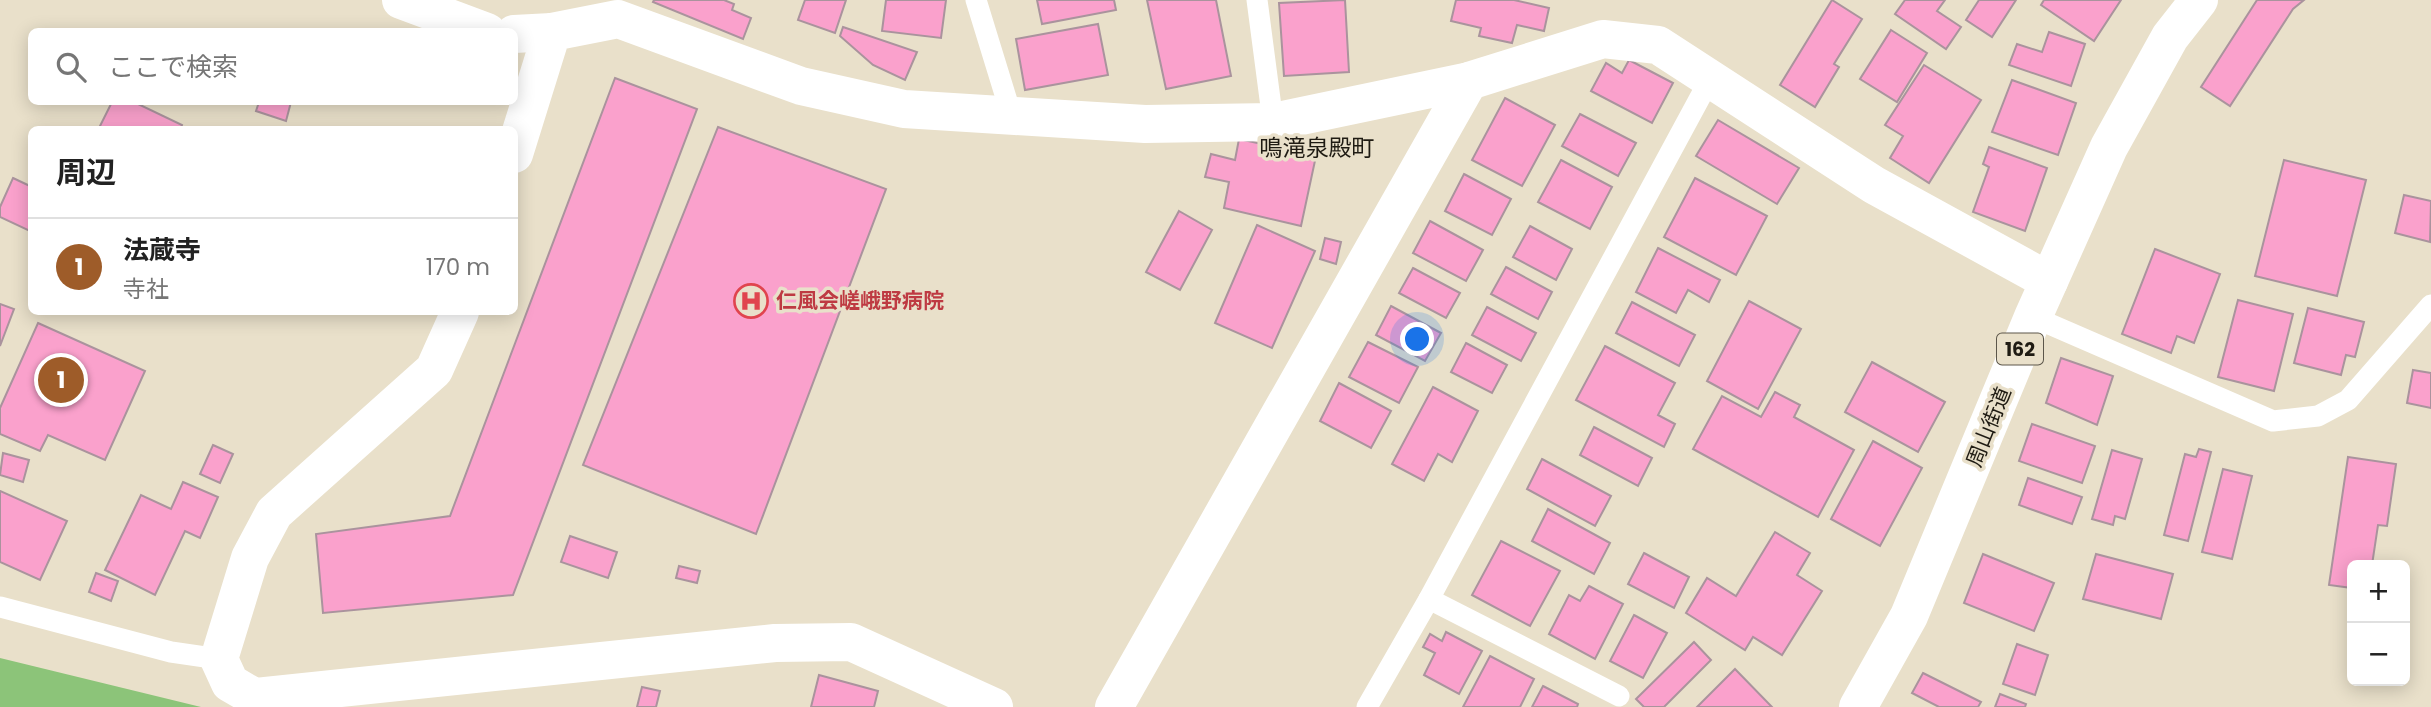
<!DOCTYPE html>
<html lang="ja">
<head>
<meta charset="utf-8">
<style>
  :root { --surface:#fff; --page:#f2f2f2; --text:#222; --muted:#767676; --line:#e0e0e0; --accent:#9e5c29 }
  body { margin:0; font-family:Poppins,"Noto Sans JP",sans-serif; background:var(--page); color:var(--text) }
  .controls { position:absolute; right:21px; bottom:21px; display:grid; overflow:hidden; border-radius:10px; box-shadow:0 4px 18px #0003 }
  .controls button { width:63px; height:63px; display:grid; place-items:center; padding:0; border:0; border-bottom:2px solid var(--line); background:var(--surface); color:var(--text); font:35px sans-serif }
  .you { position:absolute; left:1418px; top:340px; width:24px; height:24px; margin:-18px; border:5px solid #fff; border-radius:50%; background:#1a73e8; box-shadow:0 0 0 10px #1a73e833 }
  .badge { display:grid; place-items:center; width:46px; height:46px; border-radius:50%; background:var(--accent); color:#fff; font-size:23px; font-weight:700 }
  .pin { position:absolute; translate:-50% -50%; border:4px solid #fff; box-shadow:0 2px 7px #0006 }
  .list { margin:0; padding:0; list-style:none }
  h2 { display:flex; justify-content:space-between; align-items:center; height:91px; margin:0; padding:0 28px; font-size:30px }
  h2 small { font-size:23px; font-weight:400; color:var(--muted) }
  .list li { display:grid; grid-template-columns:46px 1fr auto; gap:21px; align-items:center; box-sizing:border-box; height:98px; padding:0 28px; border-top:2px solid var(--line) }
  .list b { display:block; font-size:26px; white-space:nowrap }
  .list p { margin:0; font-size:23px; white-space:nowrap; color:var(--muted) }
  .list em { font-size:23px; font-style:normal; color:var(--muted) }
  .icon { flex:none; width:38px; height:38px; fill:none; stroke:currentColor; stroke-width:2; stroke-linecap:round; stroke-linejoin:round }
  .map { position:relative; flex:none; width:2431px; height:707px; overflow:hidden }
  .search { position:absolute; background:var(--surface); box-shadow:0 4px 18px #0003; left:28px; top:28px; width:490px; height:77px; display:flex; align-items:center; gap:18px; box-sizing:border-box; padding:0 24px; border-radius:10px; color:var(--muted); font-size:26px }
  .panel { position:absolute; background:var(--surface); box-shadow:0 4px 18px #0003; left:28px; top:126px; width:490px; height:189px; border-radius:10px }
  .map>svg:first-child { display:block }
</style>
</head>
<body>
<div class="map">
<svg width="2431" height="707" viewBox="0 0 2431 707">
  <rect width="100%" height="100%" fill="#e9e0ca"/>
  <polygon fill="#8cc479" points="0,658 201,707 0,707"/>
  <g fill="#faa1cc" stroke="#aa939d" stroke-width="2">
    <polygon points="654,0 724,0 734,4 732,10 751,18 743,39 653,2"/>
    <polygon points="805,0 846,0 835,33 798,20"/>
    <polygon points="886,0 946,0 941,38 882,31"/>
    <polygon points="1037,0 1114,0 1116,10 1042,24"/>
    <polygon points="1147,0 1216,0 1231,76 1166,89"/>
    <polygon points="1345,0 1349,72 1284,76 1279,3"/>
    <polygon points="1456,0 1514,0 1549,8 1544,31 1517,25 1512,43 1479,36 1481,28 1451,21"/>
    <polygon points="1832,0 1862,19 1834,64 1839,67 1815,107 1780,85"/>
    <polygon points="1905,0 1945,0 1937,11 1961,27 1946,49 1895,14"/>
    <polygon points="1979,0 2016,0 1992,37 1966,20"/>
    <polygon points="2044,0 2121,0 2094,41 2041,5"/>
    <polygon points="2257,0 2304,0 2293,9 2230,106 2201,87"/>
    <polygon points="1098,24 1108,75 1025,90 1016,39"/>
    <polygon points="843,27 917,52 905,80 873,65 840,36"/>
    <polygon points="1891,30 1927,53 1897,102 1860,79"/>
    <polygon points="2049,32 2085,44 2071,86 2009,65 2017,44 2042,52"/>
    <polygon points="1629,60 1673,83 1652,123 1591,91 1606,63 1622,73"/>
    <polygon points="1924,65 1981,100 1929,183 1890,158 1903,136 1885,125"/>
    <polygon points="615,78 697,109 513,595 323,613 316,534 450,516"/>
    <polygon points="2012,80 2076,103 2058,155 1992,132"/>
    <polygon points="1505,98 1555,125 1522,186 1472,160"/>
    <polygon points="112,102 134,102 182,125 180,130 98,130"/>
    <polygon points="259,102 291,102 286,121 256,111"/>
    <polygon points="1580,114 1636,143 1618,176 1562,146"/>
    <polygon points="1718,120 1799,168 1777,204 1696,156"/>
    <polygon points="718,127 886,189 756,534 583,465"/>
    <polygon points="1239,139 1316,156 1301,226 1224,208 1229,182 1205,177 1211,154 1235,160"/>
    <polygon points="1989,147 2047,168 2025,231 1973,212 1989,167 1983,164"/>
    <polygon points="1561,160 1612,187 1590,229 1538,202"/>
    <polygon points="2284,160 2366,180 2337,296 2255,276"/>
    <polygon points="1464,174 1511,199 1492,235 1445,211"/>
    <polygon points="13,178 32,187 32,232 0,217 0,207"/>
    <polygon points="1695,178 1767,216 1736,275 1664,237"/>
    <polygon points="2404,195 2431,201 2430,242 2395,233"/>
    <polygon points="1179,211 1212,230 1180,290 1146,272"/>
    <polygon points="1430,221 1483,250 1466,281 1413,253"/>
    <polygon points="1257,225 1315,251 1272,348 1215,323"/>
    <polygon points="1530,226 1572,249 1556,280 1513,257"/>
    <polygon points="1325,238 1341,242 1336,264 1320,259"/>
    <polygon points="1658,248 1720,280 1709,302 1688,290 1676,313 1636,292"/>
    <polygon points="2155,249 2220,274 2194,343 2177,336 2171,353 2122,334"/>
    <polygon points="1506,267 1552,292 1538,319 1491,294"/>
    <polygon points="1413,268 1460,293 1446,318 1399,293"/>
    <polygon points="2238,300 2293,314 2274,391 2218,377"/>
    <polygon points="1749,301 1801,329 1758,409 1707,381"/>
    <polygon points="1632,302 1695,335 1679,366 1616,333"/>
    <polygon points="0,304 14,309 0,346"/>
    <polygon points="1391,306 1441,333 1425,361 1376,335"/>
    <polygon points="1487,307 1536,333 1521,361 1472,335"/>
    <polygon points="2308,308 2364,322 2355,357 2346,355 2341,375 2294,363"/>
    <polygon points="38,323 145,371 105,460 48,435 40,451 0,434 0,408"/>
    <polygon points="1368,342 1418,367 1399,403 1349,377"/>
    <polygon points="1466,343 1507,365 1492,393 1451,372"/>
    <polygon points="1605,346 1675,383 1658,415 1675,424 1664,447 1576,400"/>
    <polygon points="2061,358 2113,376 2097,425 2046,403"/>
    <polygon points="1872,362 1945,402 1918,452 1845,412"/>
    <polygon points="2413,370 2431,373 2431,408 2407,403"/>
    <polygon points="1339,383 1391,411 1371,448 1320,421"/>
    <polygon points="1433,387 1478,411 1452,462 1438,454 1424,481 1392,464"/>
    <polygon points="1775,392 1800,405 1794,417 1854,450 1818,517 1693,449 1722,396 1761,417"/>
    <polygon points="2032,424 2095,446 2082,483 2019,461"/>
    <polygon points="1594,427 1652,458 1638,486 1580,455"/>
    <polygon points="1873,441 1922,468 1880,546 1831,519"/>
    <polygon points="213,445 233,454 220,483 200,474"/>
    <polygon points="2199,449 2211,452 2188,541 2164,535 2185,454 2196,457"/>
    <polygon points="2112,450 2142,459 2125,519 2115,516 2113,525 2092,519"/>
    <polygon points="3,453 29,460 23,482 0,475"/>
    <polygon points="2348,457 2396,464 2387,526 2378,525 2372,565 2352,565 2352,588 2329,585"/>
    <polygon points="1542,459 1611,496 1595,526 1527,489"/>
    <polygon points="2223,469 2252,476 2232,559 2202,552"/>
    <polygon points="2028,478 2082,497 2072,524 2019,505"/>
    <polygon points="183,482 218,497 200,538 185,531 155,595 105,570 141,495 171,509"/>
    <polygon points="0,491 67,521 40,580 0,562"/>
    <polygon points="1548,509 1610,543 1594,574 1532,541"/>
    <polygon points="1775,532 1810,553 1797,575 1822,591 1782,655 1753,637 1745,650 1686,613 1707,578 1736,596"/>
    <polygon points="570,536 617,552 608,578 561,562"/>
    <polygon points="1501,541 1560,571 1530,626 1472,595"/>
    <polygon points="1644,553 1689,577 1674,608 1628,584"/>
    <polygon points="1983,554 2054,583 2034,631 1964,603"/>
    <polygon points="2096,554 2173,574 2161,619 2083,599"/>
    <polygon points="679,566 700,571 697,583 676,578"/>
    <polygon points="96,573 118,581 111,601 89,592"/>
    <polygon points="1589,586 1623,604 1595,659 1549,634 1569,595 1580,601"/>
    <polygon points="1634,615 1667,633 1643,678 1610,661"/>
    <polygon points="1446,632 1482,651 1459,694 1424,675 1435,653 1423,647 1430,634 1442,641"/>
    <polygon points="1694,642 1711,660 1664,707 1644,707 1636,699"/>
    <polygon points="2017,644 2048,655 2035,695 2003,684"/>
    <polygon points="1490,656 1534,679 1520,707 1463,707"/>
    <polygon points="1735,669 1772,707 1697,707"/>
    <polygon points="1923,673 1981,702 1978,707 1939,707 1912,693"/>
    <polygon points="819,675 878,691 874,707 811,707"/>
    <polygon points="1543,686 1578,704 1577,707 1532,707"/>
    <polygon points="642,687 660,691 656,707 637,707"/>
    <polygon points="2000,694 2026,704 2025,707 1995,707"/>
  </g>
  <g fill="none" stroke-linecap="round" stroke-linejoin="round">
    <g stroke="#fff" stroke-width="21">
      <polyline points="976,0 1011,114"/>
      <polyline points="1257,0 1273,122"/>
      <polyline points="2033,317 2273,421 2318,416 2348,400 2431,305"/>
      <polyline points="1429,599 1619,696"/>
      <polyline points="0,607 171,652 219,659"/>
      <polyline points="1367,707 1429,599 1710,79"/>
    </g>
    <g stroke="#fff" stroke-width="38">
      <polyline points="401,0 487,32"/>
      <polyline points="514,34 552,32"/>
      <polyline points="514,154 552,32 618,19 801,86 904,109 1145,124 1273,122 1469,81 1603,39 1658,45 1874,185 2049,281"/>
      <polyline points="460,312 434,370 274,513 250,558 219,659 230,683 254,697 775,643 851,642 994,707"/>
      <polyline points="1114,707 1469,81"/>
    </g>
    <polyline stroke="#fff" stroke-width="38" points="1858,707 1909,616 2033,317 2109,147 2170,37 2199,0"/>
  </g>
  <defs>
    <g id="hospital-ring" transform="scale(1.75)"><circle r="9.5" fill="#e9e0ca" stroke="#e0444e" stroke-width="1.5"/><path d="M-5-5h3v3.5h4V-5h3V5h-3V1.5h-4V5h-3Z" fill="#e0444e"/></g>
  </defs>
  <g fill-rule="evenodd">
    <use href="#hospital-ring" x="751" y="301"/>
  </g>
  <g text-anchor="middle" stroke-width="7" stroke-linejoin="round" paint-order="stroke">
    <rect fill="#e9e0ca" stroke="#5c564a" stroke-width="2" x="1997" y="333.5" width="46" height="31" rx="5"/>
    <g font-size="19" font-weight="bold" fill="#1f1b13">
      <text x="2020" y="356">162</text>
    </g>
    <g font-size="21" font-weight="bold" fill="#be3a42" stroke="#e9e0ca" text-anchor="start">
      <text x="776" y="308">仁風会嵯峨野病院</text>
    </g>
    <g font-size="21" fill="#1f1b13" stroke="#e9e0ca">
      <text transform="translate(1989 427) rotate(-68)" y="7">周山街道</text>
    </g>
    <g font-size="23" fill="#1f1b13" stroke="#e9e0ca">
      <text x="1317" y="156">鳴滝泉殿町</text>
    </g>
  </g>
</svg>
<div class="controls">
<button>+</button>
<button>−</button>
</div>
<div class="you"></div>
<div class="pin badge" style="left:61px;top:380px">1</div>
<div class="search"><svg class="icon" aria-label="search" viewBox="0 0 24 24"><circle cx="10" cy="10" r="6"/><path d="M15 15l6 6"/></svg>ここで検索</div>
<section class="panel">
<h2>周辺<small></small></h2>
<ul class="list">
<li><span class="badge">1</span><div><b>法蔵寺</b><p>寺社</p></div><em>170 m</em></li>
</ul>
</section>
</div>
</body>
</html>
